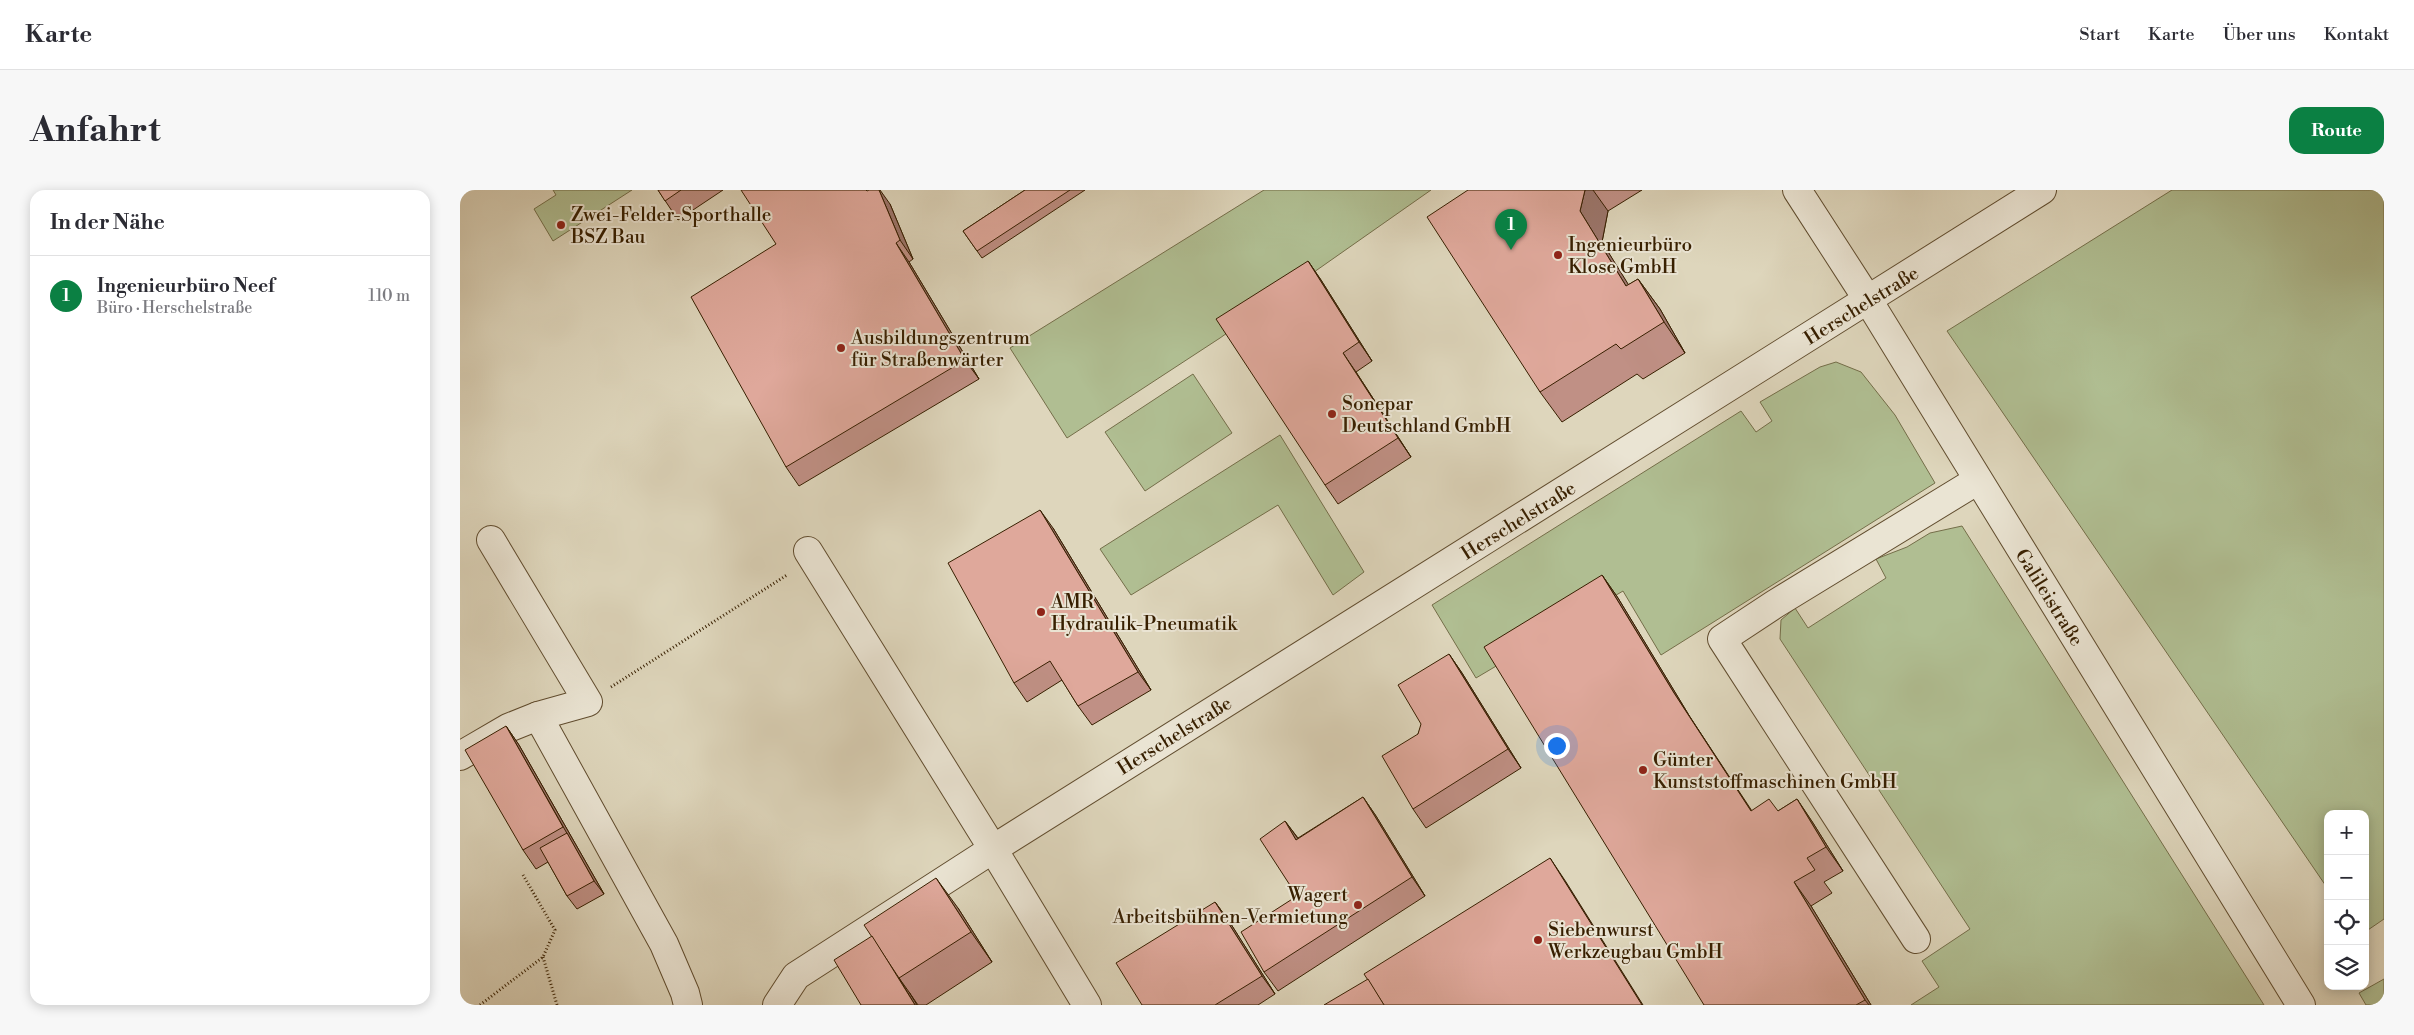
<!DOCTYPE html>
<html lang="de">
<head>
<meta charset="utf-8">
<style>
  :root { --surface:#fff; --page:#f7f7f7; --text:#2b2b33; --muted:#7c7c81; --line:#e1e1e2; --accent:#0b8043 }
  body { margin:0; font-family:"Libre Bodoni",serif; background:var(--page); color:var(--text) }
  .controls { position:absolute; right:15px; bottom:15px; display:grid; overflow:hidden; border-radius:10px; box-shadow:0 2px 12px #0003 }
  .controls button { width:45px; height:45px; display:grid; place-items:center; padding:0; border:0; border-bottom:1px solid var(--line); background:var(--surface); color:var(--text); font:25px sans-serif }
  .you { position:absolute; left:1096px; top:555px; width:18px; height:18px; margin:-12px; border:4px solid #fff; border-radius:50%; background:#1a73e8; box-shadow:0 0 0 8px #1a73e833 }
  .badge { display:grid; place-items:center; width:32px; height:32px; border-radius:50%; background:var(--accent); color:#fff; font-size:16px; font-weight:700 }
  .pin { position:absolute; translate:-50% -41px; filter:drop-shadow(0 1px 2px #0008) }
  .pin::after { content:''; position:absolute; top:26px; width:18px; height:15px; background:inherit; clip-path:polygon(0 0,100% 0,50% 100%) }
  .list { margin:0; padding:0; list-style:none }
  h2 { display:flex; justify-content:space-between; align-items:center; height:65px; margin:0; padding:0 20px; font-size:21px }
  h2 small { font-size:16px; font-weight:400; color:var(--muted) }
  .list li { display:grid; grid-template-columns:32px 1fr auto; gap:15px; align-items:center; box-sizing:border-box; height:80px; padding:0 20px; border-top:1px solid var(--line) }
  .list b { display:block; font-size:19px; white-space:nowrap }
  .list p { margin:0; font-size:16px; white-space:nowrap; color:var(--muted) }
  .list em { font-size:16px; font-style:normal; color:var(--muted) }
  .icon { flex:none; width:28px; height:28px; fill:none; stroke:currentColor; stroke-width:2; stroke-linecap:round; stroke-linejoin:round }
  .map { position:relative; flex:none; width:1924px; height:815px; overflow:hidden; border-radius:15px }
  header { display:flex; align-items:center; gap:30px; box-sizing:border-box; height:70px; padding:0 25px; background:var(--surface); border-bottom:1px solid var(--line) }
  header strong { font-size:24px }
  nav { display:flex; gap:28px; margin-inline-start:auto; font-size:18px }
  .intro { display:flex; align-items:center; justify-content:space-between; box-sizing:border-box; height:120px; padding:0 30px }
  h1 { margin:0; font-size:35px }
  .button { padding:12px 22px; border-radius:15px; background:var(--accent); color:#fff; font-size:18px; font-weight:700 }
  main { display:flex; gap:30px; padding:0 30px }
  aside { flex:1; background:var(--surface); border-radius:15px; box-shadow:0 2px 12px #0003 }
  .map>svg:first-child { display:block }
</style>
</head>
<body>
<header>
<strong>Karte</strong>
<nav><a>Start</a><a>Karte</a><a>Über uns</a><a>Kontakt</a></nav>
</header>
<div class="intro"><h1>Anfahrt</h1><a class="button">Route</a></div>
<main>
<aside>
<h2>In der Nähe<small></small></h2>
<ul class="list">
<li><span class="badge">1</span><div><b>Ingenieurbüro Neef</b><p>Büro · Herschelstraße</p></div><em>110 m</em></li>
</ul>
</aside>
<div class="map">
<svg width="1924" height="815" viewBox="0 0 1924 815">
  <rect width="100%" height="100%" fill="#ded6bc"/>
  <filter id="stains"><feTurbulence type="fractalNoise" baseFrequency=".004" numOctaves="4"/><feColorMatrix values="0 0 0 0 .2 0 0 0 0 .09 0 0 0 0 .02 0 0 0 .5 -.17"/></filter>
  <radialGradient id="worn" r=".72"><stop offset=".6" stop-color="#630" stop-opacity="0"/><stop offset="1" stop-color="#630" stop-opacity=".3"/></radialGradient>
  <g fill="#b0be92" stroke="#746e49">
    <polygon points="93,0 172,0 93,51 74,19 96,5"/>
    <polygon points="804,0 971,0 760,148 607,248 550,158"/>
    <polygon points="1712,0 1924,0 1924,729 1905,742 1905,624 1868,624 1868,699 1487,141"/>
    <polygon points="1376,172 1401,182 1435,225 1475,293 1201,465 1163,401 1016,488 972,415 1281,221 1296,242 1312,231 1300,212 1360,177"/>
    <polygon points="733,184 772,243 685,301 645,242"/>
    <polygon points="820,245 904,382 873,405 818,315 671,405 640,359"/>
    <polygon points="1502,336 1804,815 1451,815 1479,797 1462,771 1510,739 1320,449 1321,430 1335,418 1348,438 1426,388 1416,369 1447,357 1470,343"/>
    <polygon points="1924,789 1924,815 1906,815 1899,803"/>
  </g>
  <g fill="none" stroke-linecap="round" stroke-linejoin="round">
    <g stroke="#614d2f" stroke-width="30">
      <g id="minor">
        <polyline points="1337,0 1408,110 1841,815"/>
        <polyline points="78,526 204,754 225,803 228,815"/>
        <polyline points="0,566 48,538 78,526 128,512 31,350"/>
        <polyline points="1456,749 1262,449 1315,414 1518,290"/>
        <polyline points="317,815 336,786 533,659 348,361"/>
        <polyline points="627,815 533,659 1582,0"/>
      </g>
    </g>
    <g stroke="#371f00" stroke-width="3" stroke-dasharray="1 2.5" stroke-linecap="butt">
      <polyline points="151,497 327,385"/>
      <polyline points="83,767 97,815"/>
      <polyline points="20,815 83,767 95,740 63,685"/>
    </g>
    <use href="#minor" stroke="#eae4d3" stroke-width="28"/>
  </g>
  <g fill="#c09085" stroke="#371f00">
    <polygon points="198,0 263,0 218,30"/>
    <polygon points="565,0 625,0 522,68 503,41"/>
    <polygon points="1008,0 1182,0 1148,21 1142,52 1168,95 1178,89 1200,119 1225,163 1183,189 1177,184 1102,232 1080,202"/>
    <polygon points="430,14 453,69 449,72 519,189 339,296 326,277 316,54"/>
    <polygon points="848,71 861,90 912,171 896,182 951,267 878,314 865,295"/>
    <polygon points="593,338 691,500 632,535 618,516 602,490 567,512 554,493"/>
    <polygon points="1142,385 1158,408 1230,527 1292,621 1318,621 1337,609 1353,633 1383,681 1364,692 1372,703 1351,716 1411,815 1244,815"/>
    <polygon points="989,464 1002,483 1061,578 966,638 953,619 958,544"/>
    <polygon points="46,536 59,555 144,704 117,719 107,706 88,672 76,679 63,660"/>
    <polygon points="903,607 916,626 965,706 818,801 804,782 837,706 825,631 838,648"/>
    <polygon points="755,712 769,731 815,804 798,815 682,815"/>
    <polygon points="498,718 532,772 466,815 458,815 449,802 457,815 401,815 412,746"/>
  </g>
  <g fill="#9c766c" stroke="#371f00">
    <polygon points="419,0 420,0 430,14 453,69 440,50"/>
    <polygon points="1125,0 1133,0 1148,21 1142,52 1188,126 1166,96 1120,21"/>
    <polygon points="436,53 449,72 519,189 505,170"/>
    <polygon points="848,71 861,90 912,171 899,152"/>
    <polygon points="1178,89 1200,119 1225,163 1204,132"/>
    <polygon points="883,163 896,182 951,267 938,248"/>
    <polygon points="580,320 593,338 691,500 678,482"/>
    <polygon points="1142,385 1158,408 1230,527 1307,645 1291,621 1214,503"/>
    <polygon points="989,464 1002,483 1061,578 1048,559"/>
    <polygon points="46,536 59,555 144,704 134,691"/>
    <polygon points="903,607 916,626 965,706 952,687"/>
    <polygon points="1337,609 1353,633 1383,681 1366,657"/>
    <polygon points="825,631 839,650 836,650"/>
    <polygon points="1090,668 1106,692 1183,815 1182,815"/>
    <polygon points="476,688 498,718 532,772 511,742"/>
    <polygon points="1334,692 1351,716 1411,815 1409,815 1405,810"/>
    <polygon points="755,712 769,731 815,804 802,786"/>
    <polygon points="439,788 449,802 457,815 455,815"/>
  </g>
  <g fill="#dfa89b" stroke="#371f00">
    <polygon points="198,0 221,0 205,11"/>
    <polygon points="281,0 406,0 407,1 409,0 419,0 440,50 436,53 505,170 326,277 231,107 316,54"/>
    <polygon points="565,0 610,0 517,61 503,41"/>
    <polygon points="1008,0 1125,0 1120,21 1166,96 1178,89 1204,132 1161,159 1156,154 1080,202 967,27"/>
    <polygon points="848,71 899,152 883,163 938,248 865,295 756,129"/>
    <polygon points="580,320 678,482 618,516 590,471 554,493 488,373"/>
    <polygon points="1142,385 1214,503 1291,621 1309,609 1318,621 1337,609 1366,657 1347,668 1355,680 1334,692 1405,810 1396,815 1244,815 1024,457"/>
    <polygon points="989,464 1048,559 953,619 922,566 958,544 961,534 938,495"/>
    <polygon points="46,536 103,637 63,660 5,560"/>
    <polygon points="903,607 952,687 804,782 781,742 837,706 800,649 825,631 836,650"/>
    <polygon points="107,643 134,691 107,706 80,658"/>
    <polygon points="1090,668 1182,815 924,815 904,784"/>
    <polygon points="476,688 511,742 439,788 404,735"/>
    <polygon points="755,712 802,786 755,815 682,815 656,773"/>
    <polygon points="412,746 429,773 455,815 401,815 374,770"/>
    <polygon points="908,789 924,815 864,815"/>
  </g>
  <g fill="#8f2418" stroke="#eae4d3" stroke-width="2">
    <circle cx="101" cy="35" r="5"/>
    <circle cx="1098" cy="65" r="5"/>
    <circle cx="381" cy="158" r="5"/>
    <circle cx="872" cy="224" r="5"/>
    <circle cx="581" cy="422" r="5"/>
    <circle cx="1183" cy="580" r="5"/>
    <circle cx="898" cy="715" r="5"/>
    <circle cx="1078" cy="750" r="5"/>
  </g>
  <g text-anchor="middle" stroke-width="4" stroke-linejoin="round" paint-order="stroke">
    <g font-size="19" fill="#371f00" stroke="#eae4d3" text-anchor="start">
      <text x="111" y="31">Zwei-Felder-Sporthalle<tspan x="111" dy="22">BSZ Bau</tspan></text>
      <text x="1108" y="61">Ingenieurbüro<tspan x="1108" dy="22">Klose GmbH</tspan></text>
      <text x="391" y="154">Ausbildungszentrum<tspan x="391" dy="22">für Straßenwärter</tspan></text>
      <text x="882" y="220">Sonepar<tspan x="882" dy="22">Deutschland GmbH</tspan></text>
      <text x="591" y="418">AMR<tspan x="591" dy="22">Hydraulik-Pneumatik</tspan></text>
      <text x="1193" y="576">Günter<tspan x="1193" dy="22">Kunststoffmaschinen GmbH</tspan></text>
      <text x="888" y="711" text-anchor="end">Wagert<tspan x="888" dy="22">Arbeitsbühnen-Vermietung</tspan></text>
      <text x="1088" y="746">Siebenwurst<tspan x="1088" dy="22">Werkzeugbau GmbH</tspan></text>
    </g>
    <g font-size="19" fill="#371f00" stroke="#eae4d3">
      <text transform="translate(1401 115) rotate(-32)" y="7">Herschelstraße</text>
      <text transform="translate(1058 330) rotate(-32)" y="7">Herschelstraße</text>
      <text transform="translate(1590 407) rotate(58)" y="7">Galileistraße</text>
      <text transform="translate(714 545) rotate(-32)" y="7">Herschelstraße</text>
    </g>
  </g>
  <rect width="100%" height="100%" filter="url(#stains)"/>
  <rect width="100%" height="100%" fill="url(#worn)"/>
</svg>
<div class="controls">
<button>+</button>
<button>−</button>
<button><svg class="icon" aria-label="locate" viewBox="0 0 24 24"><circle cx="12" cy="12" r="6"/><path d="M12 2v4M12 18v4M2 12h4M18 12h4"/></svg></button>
<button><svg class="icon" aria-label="layers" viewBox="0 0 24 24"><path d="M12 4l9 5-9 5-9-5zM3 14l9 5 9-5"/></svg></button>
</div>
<div class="you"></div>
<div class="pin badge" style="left:1051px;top:60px">1</div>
</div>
</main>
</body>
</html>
